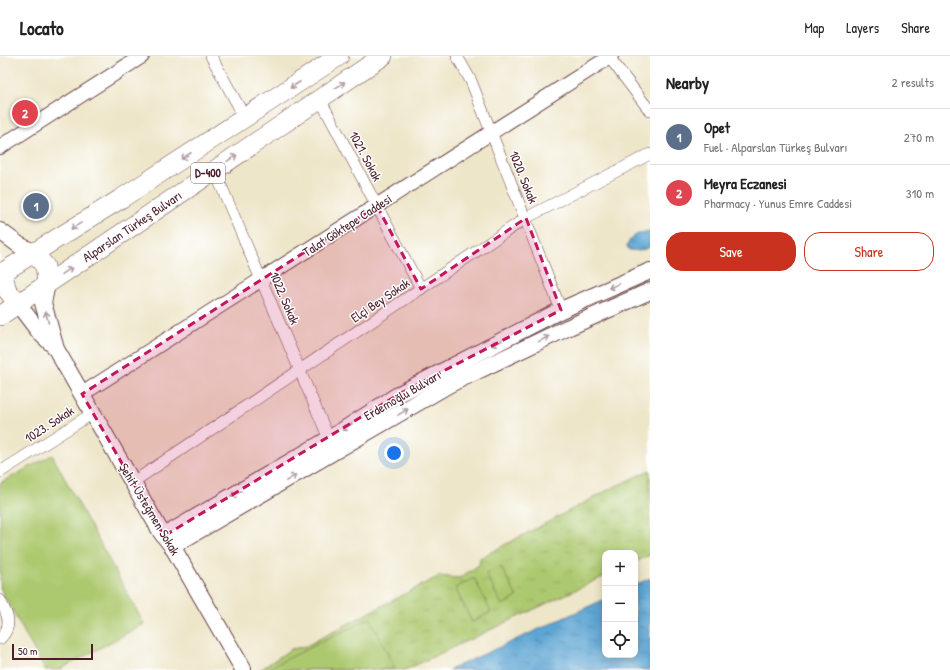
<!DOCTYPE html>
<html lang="en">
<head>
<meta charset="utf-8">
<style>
  :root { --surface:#fff; --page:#f6f6f6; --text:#222; --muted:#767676; --line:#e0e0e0; --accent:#c8321e }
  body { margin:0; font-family:"Patrick Hand",sans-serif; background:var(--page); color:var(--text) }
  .controls { position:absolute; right:12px; bottom:12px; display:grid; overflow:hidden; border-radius:8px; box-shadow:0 2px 10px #0003 }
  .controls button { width:36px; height:36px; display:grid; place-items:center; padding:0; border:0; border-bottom:1px solid var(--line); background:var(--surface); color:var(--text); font:20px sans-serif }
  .scale { position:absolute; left:12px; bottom:10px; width:81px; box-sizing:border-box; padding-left:4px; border:2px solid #4a1f2b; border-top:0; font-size:11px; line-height:14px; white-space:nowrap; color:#4a1f2b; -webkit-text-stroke:3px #fff; paint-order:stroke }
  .you { position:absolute; left:394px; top:397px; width:14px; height:14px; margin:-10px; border:3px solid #fff; border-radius:50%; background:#1a73e8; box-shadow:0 0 0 6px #1a73e833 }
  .badge { display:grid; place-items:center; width:26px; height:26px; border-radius:50%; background:var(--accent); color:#fff; font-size:13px; font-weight:700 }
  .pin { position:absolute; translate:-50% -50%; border:2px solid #fff; box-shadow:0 1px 4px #0006 }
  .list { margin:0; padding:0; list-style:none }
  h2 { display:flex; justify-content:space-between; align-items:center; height:52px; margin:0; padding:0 16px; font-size:17px }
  h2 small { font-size:13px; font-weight:400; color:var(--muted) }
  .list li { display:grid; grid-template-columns:26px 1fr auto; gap:12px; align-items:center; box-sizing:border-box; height:56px; padding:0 16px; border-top:1px solid var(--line) }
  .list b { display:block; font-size:15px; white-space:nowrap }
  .list p { margin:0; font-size:13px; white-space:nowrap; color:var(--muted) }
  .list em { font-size:13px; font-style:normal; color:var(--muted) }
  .actions { display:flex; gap:8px; padding:12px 16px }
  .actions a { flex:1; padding:9px 0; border:1px solid var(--accent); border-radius:16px; text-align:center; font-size:14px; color:var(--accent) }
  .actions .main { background:var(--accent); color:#fff }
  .icon { flex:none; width:22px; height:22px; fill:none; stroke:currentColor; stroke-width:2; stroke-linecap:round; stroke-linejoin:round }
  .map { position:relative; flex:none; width:650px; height:614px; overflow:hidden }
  header { display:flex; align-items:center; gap:24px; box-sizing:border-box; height:56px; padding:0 20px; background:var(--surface); border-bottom:1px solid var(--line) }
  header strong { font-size:19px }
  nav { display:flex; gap:22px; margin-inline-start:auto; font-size:14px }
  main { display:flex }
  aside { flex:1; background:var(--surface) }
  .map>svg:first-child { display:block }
</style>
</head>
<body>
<header>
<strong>Locato</strong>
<nav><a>Map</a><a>Layers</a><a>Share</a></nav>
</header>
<main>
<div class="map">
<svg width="650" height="614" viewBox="0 0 650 614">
  <defs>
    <pattern id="park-tufts" width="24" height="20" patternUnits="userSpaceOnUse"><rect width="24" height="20" fill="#adc970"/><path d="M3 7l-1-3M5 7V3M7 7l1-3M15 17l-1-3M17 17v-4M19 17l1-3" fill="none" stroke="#96ac61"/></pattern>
    <pattern id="water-ripples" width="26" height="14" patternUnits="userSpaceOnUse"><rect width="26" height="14" fill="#5ba4d2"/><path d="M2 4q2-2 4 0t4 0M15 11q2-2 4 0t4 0" fill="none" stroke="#4d85ab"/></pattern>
  </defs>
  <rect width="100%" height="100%" fill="#fff"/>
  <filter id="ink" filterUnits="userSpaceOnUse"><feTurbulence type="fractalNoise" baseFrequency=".025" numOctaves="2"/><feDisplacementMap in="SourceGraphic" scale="8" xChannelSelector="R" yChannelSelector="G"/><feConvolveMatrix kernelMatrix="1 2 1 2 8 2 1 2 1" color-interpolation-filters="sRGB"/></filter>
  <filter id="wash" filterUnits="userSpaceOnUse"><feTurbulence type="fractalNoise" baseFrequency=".012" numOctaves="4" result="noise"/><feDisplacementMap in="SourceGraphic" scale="16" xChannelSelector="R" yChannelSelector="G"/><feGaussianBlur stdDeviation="0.9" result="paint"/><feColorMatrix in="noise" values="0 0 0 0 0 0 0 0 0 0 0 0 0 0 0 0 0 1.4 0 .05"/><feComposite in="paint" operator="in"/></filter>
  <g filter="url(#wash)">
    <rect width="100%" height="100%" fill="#eee6c9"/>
    <polygon fill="url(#park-tufts)" stroke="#7c744e" points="650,414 650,499 635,506 635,497 605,497 605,520 405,614 260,614 291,593 304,591 439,520 459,522 479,509 480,502 610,433"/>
    <g fill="#adc970" stroke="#7c744e">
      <polygon points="52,399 144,568 59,614 45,614 0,532 0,427"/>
      <polygon points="501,511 517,541 502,549 486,518"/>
      <polygon points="474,522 491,556 472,566 455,532"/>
      <polygon points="370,562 395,613 273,614 271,611"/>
    </g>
    <g fill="url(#water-ripples)" stroke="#52627e">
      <path d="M650,175V191L640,195L629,194L627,190C630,180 640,176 650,175Z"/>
      <polygon points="650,522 650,614 449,614 605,543 605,599 635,599 635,529"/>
    </g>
  </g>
  <g filter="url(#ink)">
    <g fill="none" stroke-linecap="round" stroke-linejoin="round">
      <g stroke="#633d43" stroke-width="12">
        <g id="minor">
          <polyline points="211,0 245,62"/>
          <polyline points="457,0 471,25 561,254"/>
          <polyline points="609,1 650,55"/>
          <polyline points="320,43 421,233"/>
          <polyline points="214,113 329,383"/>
          <polyline points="0,416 93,357"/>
          <polyline points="133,426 526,162 650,98"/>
          <path d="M0,544C8,559 13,570 0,583"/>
        </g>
      </g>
      <g stroke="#633d43" stroke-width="16">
        <g id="tertiary">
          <polyline points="0,91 142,0"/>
          <polyline points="82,338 611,0"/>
        </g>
      </g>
      <g stroke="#633d43" stroke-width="18">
        <g id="secondary">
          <polyline points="0,175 19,189 33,196"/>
          <polyline points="47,228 43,247 56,293 161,476 172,490 243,613"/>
          <polyline points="18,248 40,277 54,290"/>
          <polyline points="164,480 329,383 401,337 561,254 650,215"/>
          <polyline points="172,490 448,329 567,272 650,235"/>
        </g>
      </g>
      <g stroke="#633d43" stroke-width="20">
        <g id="trunk">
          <polyline points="33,196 45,210 47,228"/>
          <polyline points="2,216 7,234 18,248"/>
          <polyline points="0,218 122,142 339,0"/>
          <polyline points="0,260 383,0"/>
        </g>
      </g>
      <use href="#minor" stroke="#fff" stroke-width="11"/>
      <use href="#tertiary" stroke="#fff" stroke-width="14"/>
      <use href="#secondary" stroke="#fff" stroke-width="16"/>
      <use href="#trunk" stroke="#fff" stroke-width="19"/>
    </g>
    <defs><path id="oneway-shaft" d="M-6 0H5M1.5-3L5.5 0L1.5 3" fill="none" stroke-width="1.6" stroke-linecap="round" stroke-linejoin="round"/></defs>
    <g stroke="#ae9aa0">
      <use href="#oneway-shaft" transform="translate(295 29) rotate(147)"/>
      <use href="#oneway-shaft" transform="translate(340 29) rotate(-34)"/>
      <use href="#oneway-shaft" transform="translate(186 100) rotate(147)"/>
      <use href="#oneway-shaft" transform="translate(232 102) rotate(-34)"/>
      <use href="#oneway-shaft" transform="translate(76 170) rotate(149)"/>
      <use href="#oneway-shaft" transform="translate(67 215) rotate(-34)"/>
      <use href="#oneway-shaft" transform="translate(614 230) rotate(156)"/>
      <use href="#oneway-shaft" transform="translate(47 261) rotate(-103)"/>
      <use href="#oneway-shaft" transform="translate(544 283) rotate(-26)"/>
      <use href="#oneway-shaft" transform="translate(497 287) rotate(152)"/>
      <use href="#oneway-shaft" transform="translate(403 356) rotate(-31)"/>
      <use href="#oneway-shaft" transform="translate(347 371) rotate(148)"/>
      <use href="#oneway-shaft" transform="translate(291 422) rotate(-31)"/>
      <use href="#oneway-shaft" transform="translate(236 438) rotate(150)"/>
    </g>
  </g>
  <path fill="#c2185b" fill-opacity="0.2" stroke="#c2185b" stroke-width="3" stroke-dasharray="8 5" stroke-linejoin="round" d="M377,150L421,233L526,162L561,254L401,337L164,480L82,338Z"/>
  <g text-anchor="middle" stroke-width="3" stroke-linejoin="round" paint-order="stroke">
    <rect fill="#fff" stroke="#80626b" stroke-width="1" x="191" y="107" width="34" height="20" rx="3"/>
    <g font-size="12" font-weight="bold" fill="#4a1f2b">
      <text x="208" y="121">D-400</text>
    </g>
    <g font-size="13" fill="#4a1f2b" stroke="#fff">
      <text transform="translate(366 100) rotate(62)" y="5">1021. Sokak</text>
      <text transform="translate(524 121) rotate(68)" y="5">1020. Sokak</text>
      <text transform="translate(347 169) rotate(-33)" y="5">Talat Göktepe Caddesi</text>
      <text transform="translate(132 170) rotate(-34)" y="5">Alparslan Türkeş Bulvarı</text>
      <text transform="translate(285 242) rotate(67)" y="5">1022. Sokak</text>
      <text transform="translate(380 244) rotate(-34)" y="5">Elçi Bey Sokak</text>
      <text transform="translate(402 339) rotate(-30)" y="5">Erdemoğlu Bulvarı</text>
      <text transform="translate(49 368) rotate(-33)" y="5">1023. Sokak</text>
      <text transform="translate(150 453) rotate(59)" y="5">Şehit Üsteğmen Sokak</text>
    </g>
  </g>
</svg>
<div class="controls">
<button>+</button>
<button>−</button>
<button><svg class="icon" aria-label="locate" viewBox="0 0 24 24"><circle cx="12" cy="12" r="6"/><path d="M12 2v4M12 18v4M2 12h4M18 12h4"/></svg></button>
</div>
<div class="scale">50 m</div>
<div class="you"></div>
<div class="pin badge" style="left:36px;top:150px;background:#5c6f8a">1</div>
<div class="pin badge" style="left:25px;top:57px;background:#e0444e">2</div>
</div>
<aside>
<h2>Nearby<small>2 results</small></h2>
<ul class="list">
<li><span class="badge" style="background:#5c6f8a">1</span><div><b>Opet</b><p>Fuel · Alparslan Türkeş Bulvarı</p></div><em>270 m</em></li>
<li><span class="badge" style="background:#e0444e">2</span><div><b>Meyra Eczanesi</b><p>Pharmacy · Yunus Emre Caddesi</p></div><em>310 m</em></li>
</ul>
<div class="actions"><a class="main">Save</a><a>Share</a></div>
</aside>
</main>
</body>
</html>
